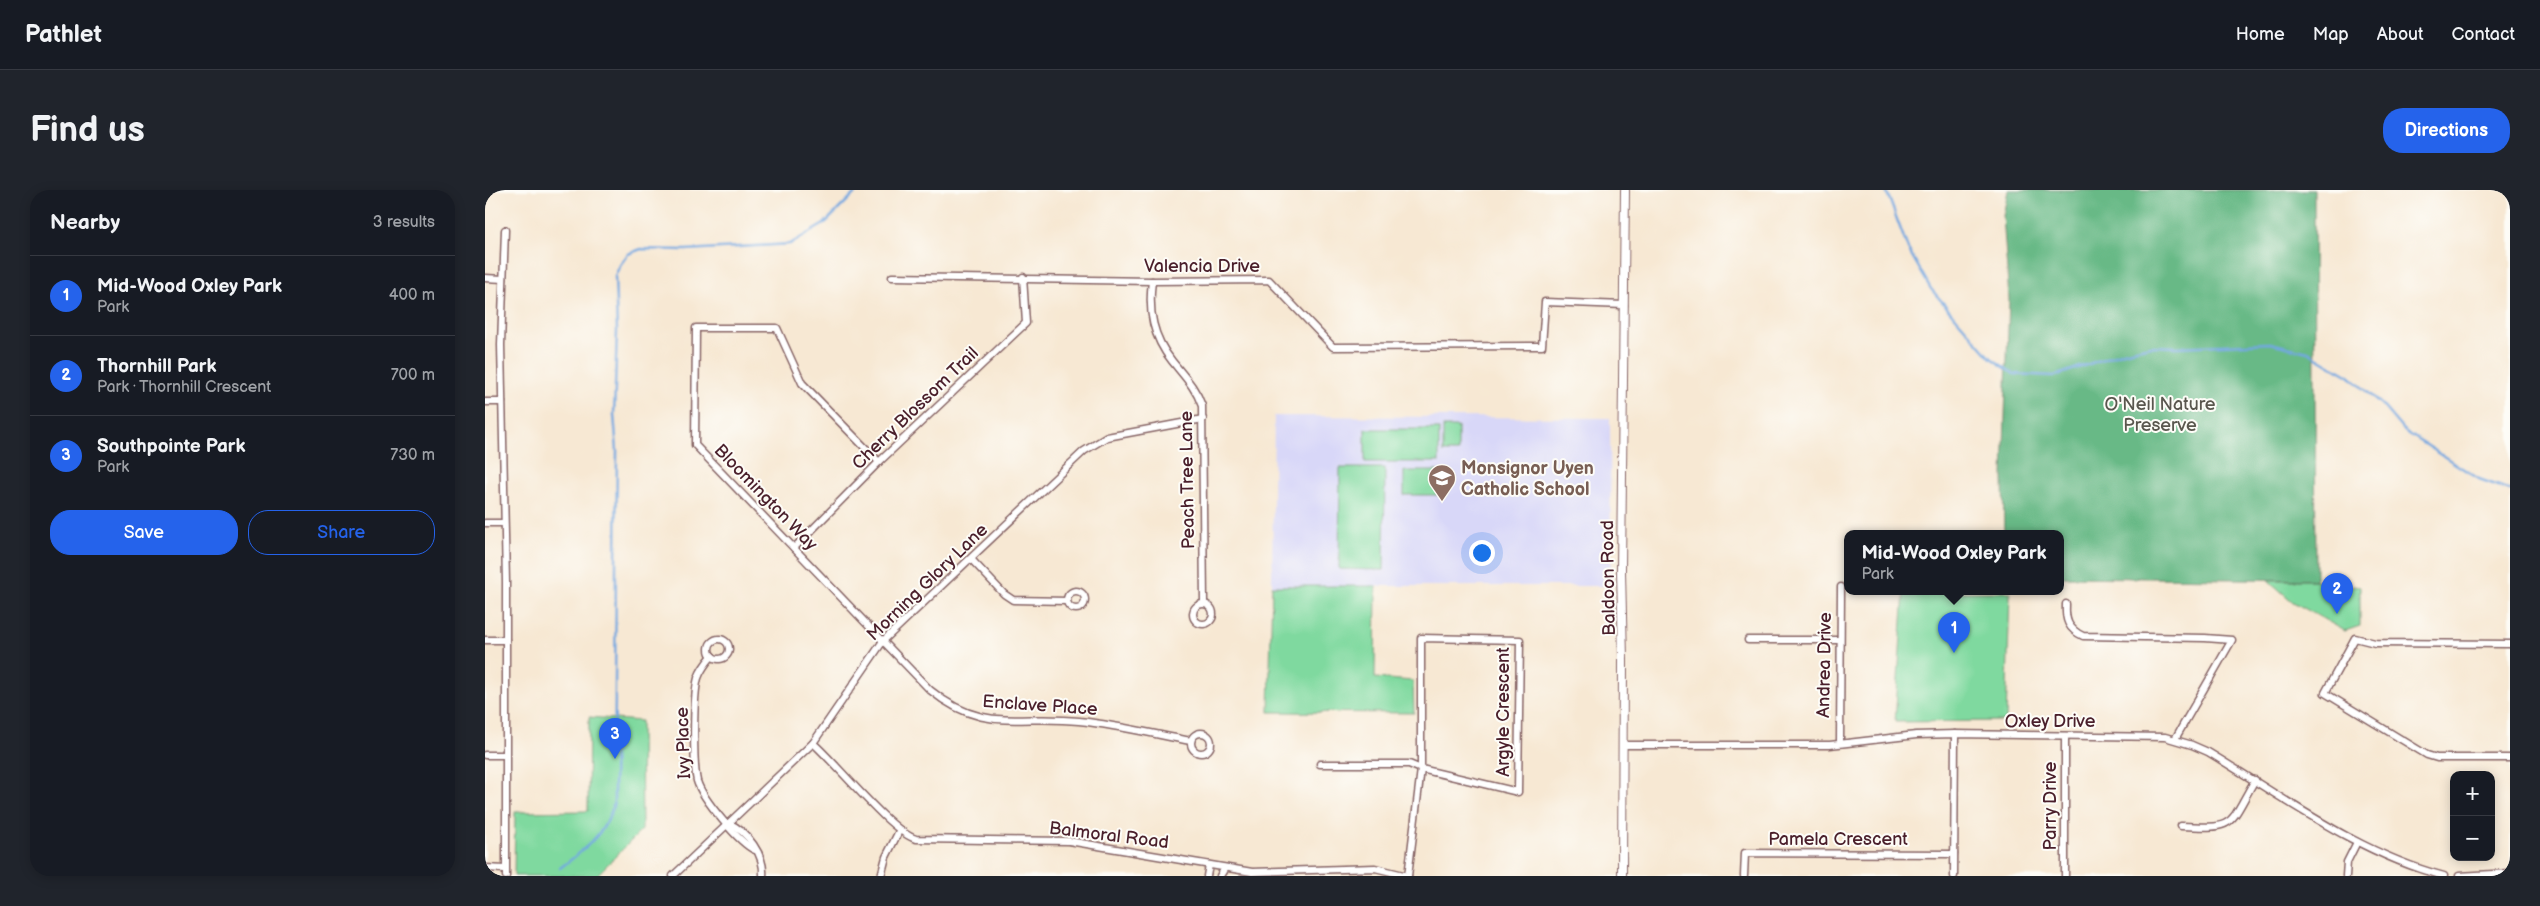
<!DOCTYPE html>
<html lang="en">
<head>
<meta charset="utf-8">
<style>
  :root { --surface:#171b24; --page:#20242c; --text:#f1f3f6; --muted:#9ea1a6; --line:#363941; --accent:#2563eb }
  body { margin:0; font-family:"Balsamiq Sans",sans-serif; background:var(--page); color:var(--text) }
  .controls { position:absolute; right:15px; bottom:15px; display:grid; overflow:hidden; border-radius:10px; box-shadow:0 2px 12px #0003 }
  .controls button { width:45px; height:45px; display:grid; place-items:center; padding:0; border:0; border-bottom:1px solid var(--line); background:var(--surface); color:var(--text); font:25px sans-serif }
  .you { position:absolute; left:996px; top:362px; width:18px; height:18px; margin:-12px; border:4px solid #fff; border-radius:50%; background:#1a73e8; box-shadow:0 0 0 8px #1a73e833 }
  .badge { display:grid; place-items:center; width:32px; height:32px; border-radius:50%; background:var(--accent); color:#fff; font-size:16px; font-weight:700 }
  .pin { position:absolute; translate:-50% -41px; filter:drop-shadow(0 1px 2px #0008) }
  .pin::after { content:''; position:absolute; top:26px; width:18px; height:15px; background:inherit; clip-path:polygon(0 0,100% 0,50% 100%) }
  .popup { position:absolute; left:1359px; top:340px; width:220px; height:65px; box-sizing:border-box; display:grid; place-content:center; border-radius:10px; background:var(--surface); filter:drop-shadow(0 1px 4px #0005); font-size:16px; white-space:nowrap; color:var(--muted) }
  .popup b { font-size:19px; color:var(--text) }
  .popup::after { content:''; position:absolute; left:50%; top:100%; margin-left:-10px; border:10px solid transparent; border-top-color:var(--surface) }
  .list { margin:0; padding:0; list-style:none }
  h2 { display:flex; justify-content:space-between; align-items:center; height:65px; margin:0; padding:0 20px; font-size:21px }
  h2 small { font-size:16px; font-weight:400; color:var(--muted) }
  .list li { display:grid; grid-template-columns:32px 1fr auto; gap:15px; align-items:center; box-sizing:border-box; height:80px; padding:0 20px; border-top:1px solid var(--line) }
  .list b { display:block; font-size:19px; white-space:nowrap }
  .list p { margin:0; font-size:16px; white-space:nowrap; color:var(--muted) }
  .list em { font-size:16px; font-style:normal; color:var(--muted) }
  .actions { display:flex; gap:10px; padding:15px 20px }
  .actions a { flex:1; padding:11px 0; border:1px solid var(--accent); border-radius:20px; text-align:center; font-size:18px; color:var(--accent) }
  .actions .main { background:var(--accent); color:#fff }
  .map { position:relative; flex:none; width:2025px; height:686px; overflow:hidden; border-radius:20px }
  header { display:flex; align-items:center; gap:30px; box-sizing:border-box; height:70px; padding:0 25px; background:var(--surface); border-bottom:1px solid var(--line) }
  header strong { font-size:24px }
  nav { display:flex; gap:28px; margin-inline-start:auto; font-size:18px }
  .intro { display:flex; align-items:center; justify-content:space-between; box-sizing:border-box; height:120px; padding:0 30px }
  h1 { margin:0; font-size:35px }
  .button { padding:12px 22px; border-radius:20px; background:var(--accent); color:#fff; font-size:18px; font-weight:700 }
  main { display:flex; gap:30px; padding:0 30px }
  aside { flex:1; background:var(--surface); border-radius:20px; box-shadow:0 2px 12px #0003 }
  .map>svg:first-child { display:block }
</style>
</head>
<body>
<header>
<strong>Pathlet</strong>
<nav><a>Home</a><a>Map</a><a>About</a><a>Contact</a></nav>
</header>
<div class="intro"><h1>Find us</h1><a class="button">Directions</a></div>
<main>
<aside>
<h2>Nearby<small>3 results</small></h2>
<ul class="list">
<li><span class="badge">1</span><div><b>Mid-Wood Oxley Park</b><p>Park</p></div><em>400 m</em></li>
<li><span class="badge">2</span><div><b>Thornhill Park</b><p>Park · Thornhill Crescent</p></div><em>700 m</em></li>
<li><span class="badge">3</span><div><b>Southpointe Park</b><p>Park</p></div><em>730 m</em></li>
</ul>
<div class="actions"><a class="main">Save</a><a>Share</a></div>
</aside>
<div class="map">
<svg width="2025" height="686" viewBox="0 0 2025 686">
  <rect width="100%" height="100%" fill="#fdfcf7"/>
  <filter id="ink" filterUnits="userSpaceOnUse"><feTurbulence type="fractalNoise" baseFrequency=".02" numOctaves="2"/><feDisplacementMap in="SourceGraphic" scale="10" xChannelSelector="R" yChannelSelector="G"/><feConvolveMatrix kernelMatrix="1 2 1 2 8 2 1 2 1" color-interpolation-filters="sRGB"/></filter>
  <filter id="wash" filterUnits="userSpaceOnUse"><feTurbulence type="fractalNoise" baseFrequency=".0096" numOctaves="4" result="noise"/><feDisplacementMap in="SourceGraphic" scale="20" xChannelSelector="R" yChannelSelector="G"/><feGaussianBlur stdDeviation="1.12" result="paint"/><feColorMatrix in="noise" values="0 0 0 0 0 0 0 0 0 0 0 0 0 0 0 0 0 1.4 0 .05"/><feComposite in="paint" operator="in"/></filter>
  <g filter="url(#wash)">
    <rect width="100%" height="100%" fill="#f7e8d3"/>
    <polygon fill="#d8d7f8" points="789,226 1125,228 1126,396 787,396"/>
    <g fill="#7fd99f" stroke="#647c65">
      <rect x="958" y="237" width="15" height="25"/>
      <rect x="880" y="239" width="74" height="33"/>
      <polygon points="855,278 900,278 899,380 854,379"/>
      <rect x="919" y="281" width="34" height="24"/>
      <polygon points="1783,390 1831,390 1875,397 1875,436 1860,441 1808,412"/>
      <polygon points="787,396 891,396 890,488 928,491 929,523 784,522"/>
      <polygon points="1419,402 1525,402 1521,531 1410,532"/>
      <polygon points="104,527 156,531 157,640 111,686 29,686 30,622 103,621"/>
    </g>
    <polygon fill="#67b986" stroke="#586c58" points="1523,0 1829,0 1831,390 1575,387 1575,344 1519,344 1518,285 1524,109 1518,26"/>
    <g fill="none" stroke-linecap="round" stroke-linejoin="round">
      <g stroke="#73a7e0" stroke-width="2.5">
        <polyline points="1401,0 1423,59 1446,99 1506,168 1529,184 1570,186 1638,162 1665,156 1692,157 1785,153 1823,162 1864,186 1896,214 1918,240 1994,289 2025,300"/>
        <path d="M75,678C98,661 125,640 129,611L132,261L129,225L132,141L130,86L135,75L143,64L156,59L200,60L305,54L339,34L373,0"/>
      </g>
    </g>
  </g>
  <g filter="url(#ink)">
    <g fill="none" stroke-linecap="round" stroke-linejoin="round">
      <g stroke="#876566" stroke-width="9">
        <g id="minor">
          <polyline points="20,40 16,155 21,392 21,686"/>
          <polyline points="407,87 667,91 784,90 848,157 1057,156 1060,112 1139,115"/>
          <polyline points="0,88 18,89"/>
          <path d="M667,91C663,122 668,147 687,171C699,186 711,198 717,216L719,413"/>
          <polyline points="0,212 17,212"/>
          <path d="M394,272L317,193L292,138H211L210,255L445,500C499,544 532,524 594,531C631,535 669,544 706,551"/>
          <polyline points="0,333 19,333"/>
          <polyline points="309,358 394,272 541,133 538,87"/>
          <polyline points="486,369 519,404 528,410 582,411"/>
          <circle cx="591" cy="410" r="9"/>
          <circle cx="718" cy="424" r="10"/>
          <path d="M1581,414C1580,430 1583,439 1598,446L1720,448L1747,450L1690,549"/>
          <circle cx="234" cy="459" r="10"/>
          <polyline points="0,450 21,450"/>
          <polyline points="1263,450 1354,450"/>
          <polyline points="2025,454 1890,453 1870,448 1840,503 1942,565 1952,568 2025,568"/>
          <path d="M227,466C221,473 216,479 213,488C208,506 208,573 212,591C217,608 254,653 270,660"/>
          <circle cx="716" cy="553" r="10"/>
          <polyline points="1580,546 1580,686"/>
          <path d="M328,553C352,574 406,642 431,649L584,651L767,682L890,678L923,686"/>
          <polyline points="1355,553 1356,397"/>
          <path d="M1138,555H1345L1431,545L1470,544L1680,547L1707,555L1723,562C1798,607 1874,664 1959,686"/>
          <polyline points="0,565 20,565"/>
          <polyline points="835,574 924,574 936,579 1033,602 1035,450 936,448 936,579 923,686"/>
          <path d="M243,633C262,641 280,665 278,686"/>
          <path d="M1696,636C1752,639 1743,636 1770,590"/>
          <polyline points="0,678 20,679"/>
          <polyline points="188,686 328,553 398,451 599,261 622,247 718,229"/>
          <polyline points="396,686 401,667 414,641"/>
          <polyline points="722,686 724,675"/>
          <polyline points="735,686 740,678"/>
          <polyline points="1259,686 1260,663 1469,664"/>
          <polyline points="1469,686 1470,544"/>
          <polyline points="1861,686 1862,672 1872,652"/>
          <polyline points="1974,686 2025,683"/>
        </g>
      </g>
      <g stroke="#876566" stroke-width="10">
        <polyline id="tertiary" points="1137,686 1138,470 1136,380 1140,0"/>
      </g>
      <use href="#minor" stroke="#fff" stroke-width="6"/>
      <use href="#tertiary" stroke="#fff" stroke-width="8"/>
    </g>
  </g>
  <defs>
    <g id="school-pin" transform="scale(1.4375)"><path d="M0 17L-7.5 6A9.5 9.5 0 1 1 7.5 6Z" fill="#8d6e63" stroke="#fdfcf7"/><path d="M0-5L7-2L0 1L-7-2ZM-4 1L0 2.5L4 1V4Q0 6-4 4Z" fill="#fff"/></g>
  </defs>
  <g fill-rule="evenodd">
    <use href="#school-pin" x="957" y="288"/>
  </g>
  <g text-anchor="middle" stroke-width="4" stroke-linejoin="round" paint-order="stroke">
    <g font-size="18" fill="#4a1f2b" stroke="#fdfcf7">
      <text x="717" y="82">Valencia Drive</text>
      <text transform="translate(430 218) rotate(-44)" y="6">Cherry Blossom Trail</text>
      <text transform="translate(702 290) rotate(-91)" y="6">Peach Tree Lane</text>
      <text transform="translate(281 307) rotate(46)" y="6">Bloomington Way</text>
      <text transform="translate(1123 388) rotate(-91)" y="6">Baldoon Road</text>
      <text transform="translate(442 392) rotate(-44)" y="6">Morning Glory Lane</text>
      <text transform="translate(1339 475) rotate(-89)" y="6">Andrea Drive</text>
      <text transform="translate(555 515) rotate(4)" y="6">Enclave Place</text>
      <text transform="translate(1018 522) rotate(-90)" y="6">Argyle Crescent</text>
      <text x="1565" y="537">Oxley Drive</text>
      <text transform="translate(198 553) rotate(-92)" y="6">Ivy Place</text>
      <text transform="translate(1565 616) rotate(-90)" y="6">Parry Drive</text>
      <text transform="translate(624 645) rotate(7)" y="6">Balmoral Road</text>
      <text x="1353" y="655">Pamela Crescent</text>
    </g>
    <g font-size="18" fill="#5a574e" stroke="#fdfcf7">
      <text x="1675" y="220">O'Neil Nature<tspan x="1675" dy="21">Preserve</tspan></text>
    </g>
    <g font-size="18" font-weight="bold" fill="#785e54" stroke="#fdfcf7" text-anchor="start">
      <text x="976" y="284">Monsignor Uyen<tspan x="976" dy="21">Catholic School</tspan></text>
    </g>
  </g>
</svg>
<div class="controls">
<button>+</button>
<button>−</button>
</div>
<div class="you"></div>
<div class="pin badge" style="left:1469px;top:463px">1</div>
<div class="popup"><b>Mid-Wood Oxley Park</b>Park</div>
<div class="pin badge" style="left:1852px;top:424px">2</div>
<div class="pin badge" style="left:130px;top:569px">3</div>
</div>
</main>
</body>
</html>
